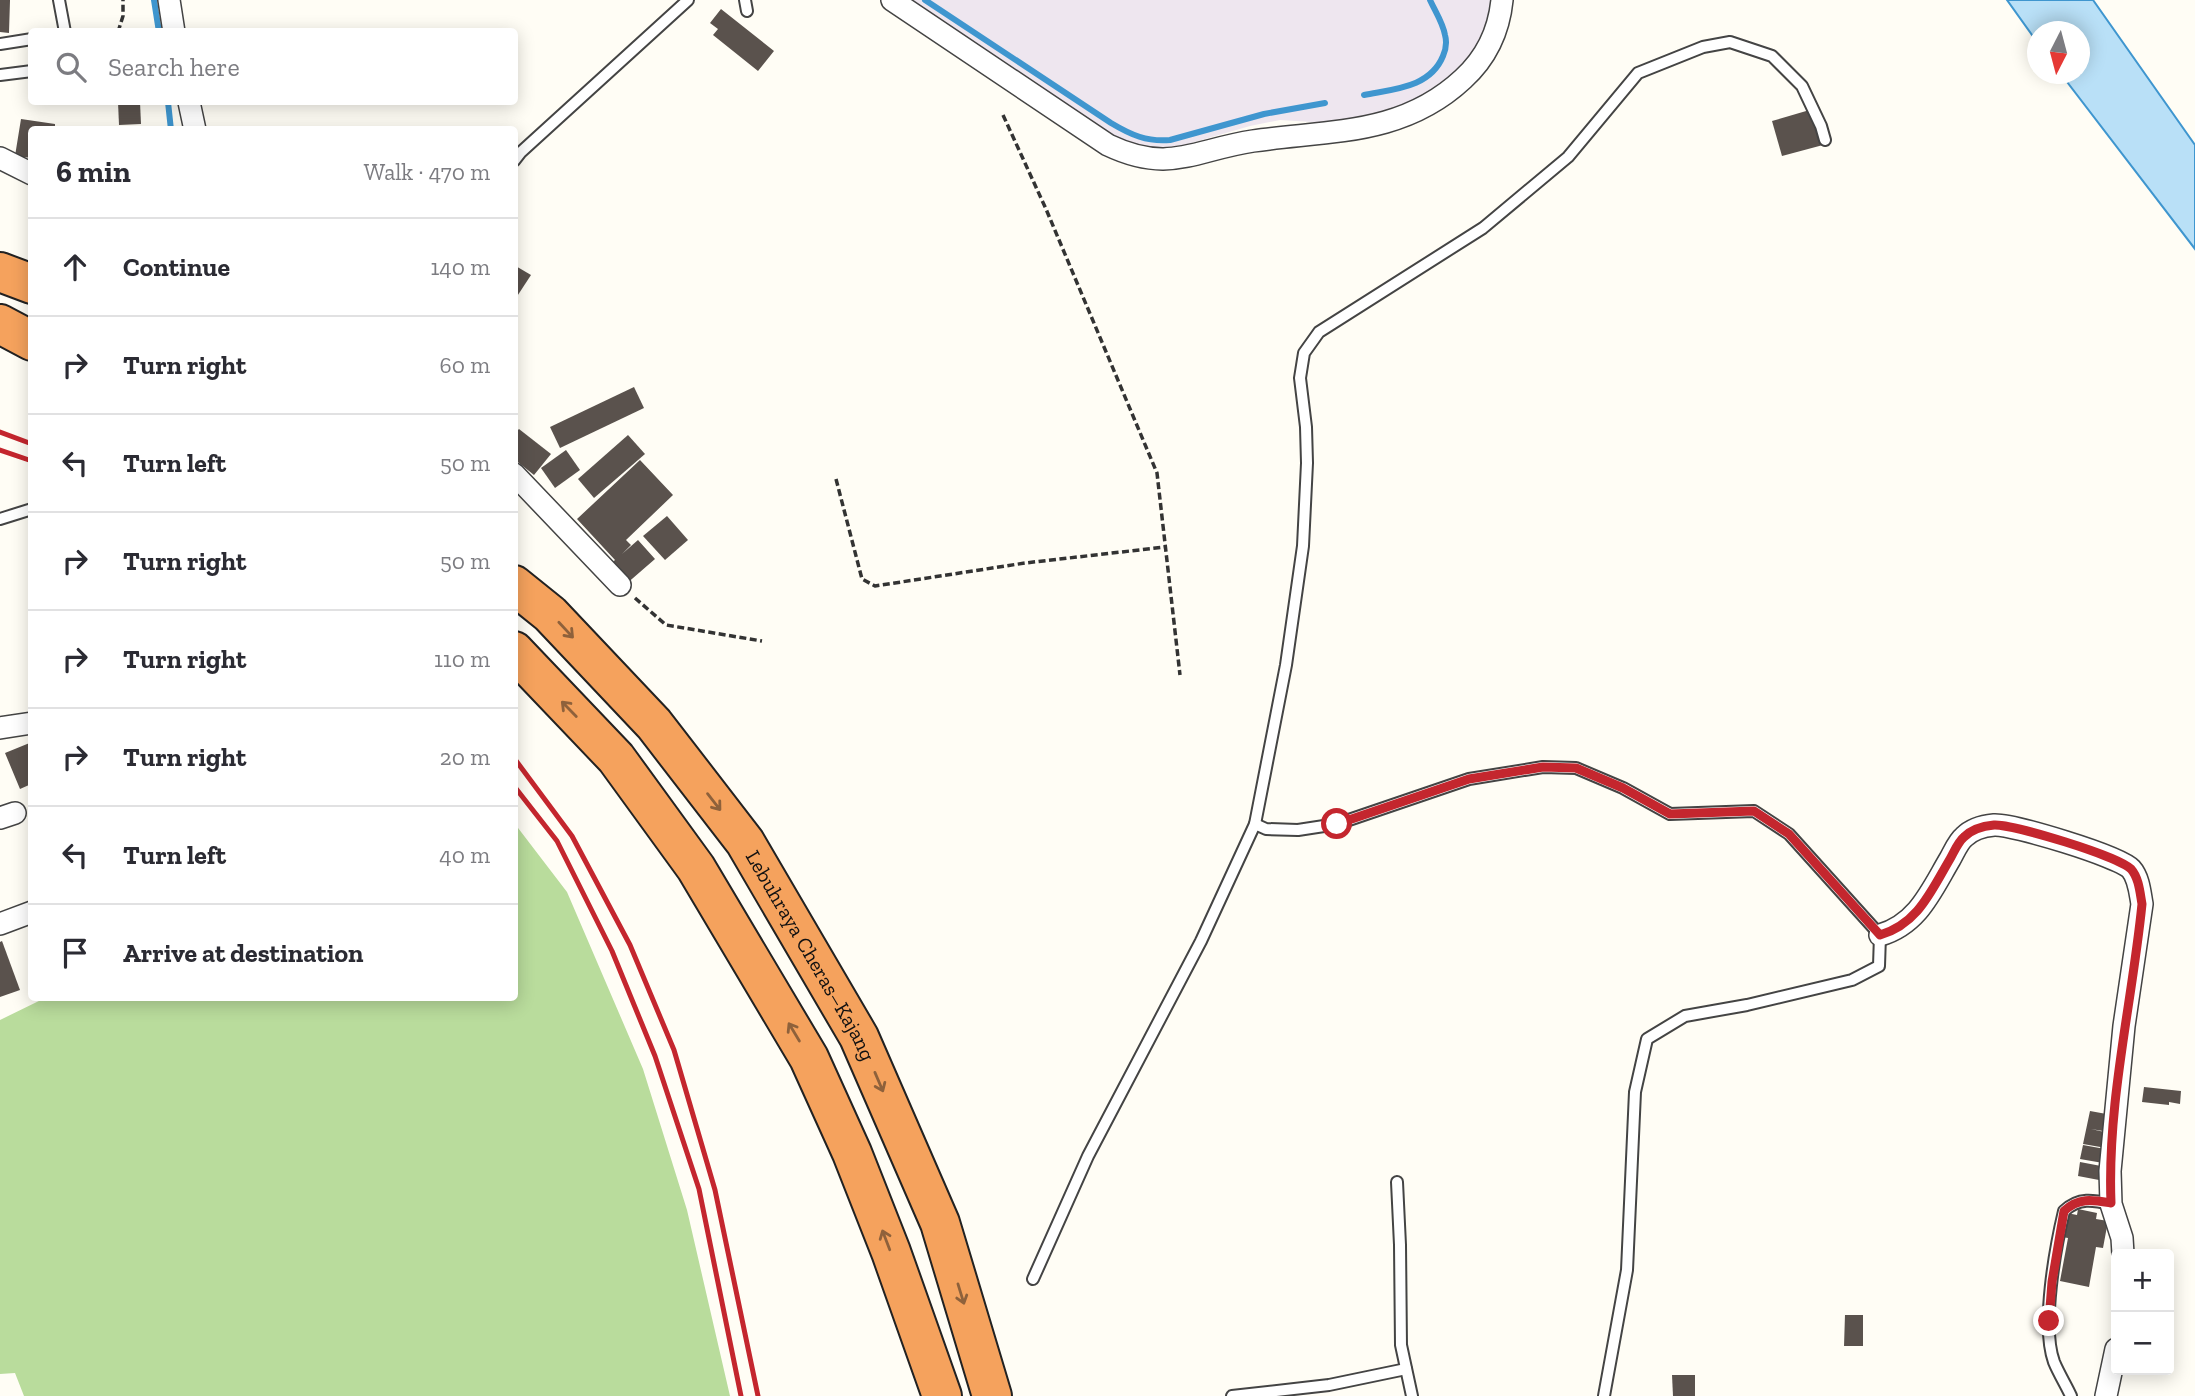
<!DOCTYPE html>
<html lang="en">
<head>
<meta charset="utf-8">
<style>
  :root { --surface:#fff; --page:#f7f7f7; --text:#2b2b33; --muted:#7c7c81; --line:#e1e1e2 }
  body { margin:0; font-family:"Zilla Slab",serif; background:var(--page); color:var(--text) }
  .controls { position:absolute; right:21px; bottom:21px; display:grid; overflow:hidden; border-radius:7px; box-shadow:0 4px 18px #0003 }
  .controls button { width:63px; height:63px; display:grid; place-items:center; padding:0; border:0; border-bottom:2px solid var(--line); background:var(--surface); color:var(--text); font:35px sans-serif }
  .compass { position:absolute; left:2027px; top:21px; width:63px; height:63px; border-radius:50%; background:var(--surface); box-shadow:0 4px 18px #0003; rotate:186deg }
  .stop { position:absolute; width:21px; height:21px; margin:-16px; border:5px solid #c4262e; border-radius:50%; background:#fff }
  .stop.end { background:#c4262e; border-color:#fff; box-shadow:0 2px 7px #0008 }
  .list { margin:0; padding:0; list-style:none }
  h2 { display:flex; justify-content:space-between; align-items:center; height:91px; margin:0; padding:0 28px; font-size:30px }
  h2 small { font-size:23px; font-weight:400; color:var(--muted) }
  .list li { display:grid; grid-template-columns:46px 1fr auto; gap:21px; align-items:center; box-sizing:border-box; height:98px; padding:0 28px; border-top:2px solid var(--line) }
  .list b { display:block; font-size:26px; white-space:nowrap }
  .list em { font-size:23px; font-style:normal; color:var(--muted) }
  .icon { flex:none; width:38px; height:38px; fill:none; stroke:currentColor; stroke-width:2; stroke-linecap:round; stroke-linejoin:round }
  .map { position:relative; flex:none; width:2195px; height:1396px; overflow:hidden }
  .search { position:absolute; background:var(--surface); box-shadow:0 4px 18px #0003; left:28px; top:28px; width:490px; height:77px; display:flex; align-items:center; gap:18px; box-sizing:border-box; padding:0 24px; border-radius:7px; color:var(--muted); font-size:26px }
  .panel { position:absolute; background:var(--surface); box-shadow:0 4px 18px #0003; left:28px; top:126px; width:490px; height:875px; border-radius:7px }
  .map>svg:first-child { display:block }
</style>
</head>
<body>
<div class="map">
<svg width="2195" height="1396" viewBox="0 0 2195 1396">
  <rect width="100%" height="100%" fill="#fffdf5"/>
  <polygon fill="#eee6ef" points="908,0 1492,0 1490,17 1474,50 1451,75 1420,97 1392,109 1328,123 1280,120 1250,126 1167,150 1144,149 1123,143"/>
  <polygon fill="#b9dc9c" points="515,824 567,892 643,1069 687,1210 730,1396 24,1396 15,1373 0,1374 0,1020 45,998 514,998"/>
  <polygon fill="#b9e0f7" stroke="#3f96cf" stroke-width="2" points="2007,0 2093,0 2195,145 2195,249 2061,74 2080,74 2080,32 2038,32 2037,42"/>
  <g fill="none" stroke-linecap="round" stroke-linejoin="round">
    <g stroke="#3f96cf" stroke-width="6">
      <polyline points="154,0 159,32"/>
      <path d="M925,0L1111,123C1131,135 1147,142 1170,140L1264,114L1325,103"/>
      <path d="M1364,95C1393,89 1430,88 1443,56C1446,49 1447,42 1445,35C1443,23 1435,11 1430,0"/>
      <polyline points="168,102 171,130"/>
    </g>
  </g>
  <g fill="#5a524d">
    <polygon points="0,0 10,0 9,33 0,32"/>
    <polygon points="721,9 774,51 758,71 713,35 718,29 710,23"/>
    <polygon points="118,102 140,102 141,124 119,125"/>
    <polygon points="1813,109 1823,145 1782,156 1772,121"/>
    <polygon points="21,119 55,124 55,130 32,130 32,158 15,156"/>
    <polygon points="514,265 531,275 514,301"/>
    <polygon points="634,387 644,408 560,448 550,427"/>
    <polygon points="519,429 551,454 534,475 514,459 514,434"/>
    <polygon points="628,435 645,454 594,498 578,479"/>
    <polygon points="566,450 580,470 555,488 541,468"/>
    <polygon points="640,460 673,495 626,540 631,545 622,554 638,540 655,559 625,585 608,566 615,560 577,519"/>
    <polygon points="667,516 688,540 665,560 643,536"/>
    <polygon points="32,742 32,781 28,782 29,785 20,789 5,753"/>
    <polygon points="2,941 20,990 0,997 0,942"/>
    <polygon points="2144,1087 2181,1091 2180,1104 2169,1102 2169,1105 2142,1102"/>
    <polygon points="2090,1111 2112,1115 2109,1132 2091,1129 2109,1133 2106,1148 2083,1144"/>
    <polygon points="2083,1145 2105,1149 2103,1163 2080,1159"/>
    <polygon points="2080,1162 2101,1166 2099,1180 2078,1176"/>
    <polygon points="2078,1209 2097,1213 2096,1219 2108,1221 2103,1248 2096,1247 2089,1287 2060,1281 2068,1238 2062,1237 2067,1213 2077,1215"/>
    <polygon points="1845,1315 1863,1315 1863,1346 1844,1346"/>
    <polygon points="1672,1375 1695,1375 1695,1396 1673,1396"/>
  </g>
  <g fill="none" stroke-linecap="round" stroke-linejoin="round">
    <g stroke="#444" stroke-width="14">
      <g id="service">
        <polyline points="59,0 65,32"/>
        <polyline points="745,0 747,11"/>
        <polyline points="0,44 32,39"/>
        <polyline points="0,75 32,71"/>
        <polyline points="514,161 521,152 688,0"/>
        <polyline points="0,519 32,509"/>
        <polyline points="1255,824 1286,665 1303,546 1307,463 1306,427 1300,378 1304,353 1319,332 1483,228 1568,157 1638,73 1703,47 1730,42 1772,56 1802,86 1821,126 1825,140"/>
        <polyline points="1397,1182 1400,1245 1401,1345 1412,1396"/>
        <polyline points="1033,1279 1088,1156 1201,941 1255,824 1266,829 1298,830 1337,824 1469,779 1543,767 1576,768 1623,788 1670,814 1754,811 1789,834 1880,935 1879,966 1852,980 1747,1005 1685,1016 1647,1039 1635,1092 1627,1270 1604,1396"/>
        <polyline points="1232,1396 1329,1385 1406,1369"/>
        <path d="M2071,1396C2066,1385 2059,1374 2054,1362C2041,1326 2055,1249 2064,1211C2079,1197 2093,1200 2111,1204"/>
      </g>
    </g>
    <g stroke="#444" stroke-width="24">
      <g id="minor">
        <polyline points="169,0 174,32"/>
        <path d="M892,0L1108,145C1169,174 1194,150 1253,141C1329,130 1402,136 1463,79C1486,58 1499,30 1502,0"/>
        <polyline points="189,102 195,130"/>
        <polyline points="0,158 32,174"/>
        <polyline points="514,474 620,585"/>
        <polyline points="0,728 32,723"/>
        <polyline points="0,818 15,813"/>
        <polyline points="0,924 32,912"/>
        <path d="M1880,935C1918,924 1931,891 1950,859C1954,852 1958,842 1964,837C1972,829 1983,826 1994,825C2012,824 2119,856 2131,869C2139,878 2140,893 2142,904L2124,1026L2110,1171L2111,1204L2122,1238L2123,1254"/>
        <polyline points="2106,1396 2116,1349"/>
      </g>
    </g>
    <g stroke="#222" stroke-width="42">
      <g id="motorway">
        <polyline points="0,272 32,284"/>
        <polyline points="0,324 32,341"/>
        <path id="s1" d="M514,585L550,614L654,724L745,842L859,1037L940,1223L992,1396"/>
        <polyline points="514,651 616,758 696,868 809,1058 852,1153 891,1252 942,1396"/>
      </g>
    </g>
    <g stroke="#333" stroke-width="3.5" stroke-dasharray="7 3.5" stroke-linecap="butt">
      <polyline points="118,32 123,16 123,0"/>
      <polyline points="1003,115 1046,209 1157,473 1180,675"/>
      <polyline points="836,479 862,579 875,586 1025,563 1165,547"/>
      <polyline points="635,598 666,625 762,641"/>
    </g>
    <use href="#service" stroke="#fff" stroke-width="10"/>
    <use href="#minor" stroke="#fff" stroke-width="21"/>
    <use href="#motorway" stroke="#f5a25d" stroke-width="38"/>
    <g stroke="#c4262e" stroke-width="5">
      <polyline points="0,432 32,444"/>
      <polyline points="0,450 32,461"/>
      <polyline points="514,758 572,836 630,945 674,1050 715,1190 758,1396"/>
      <polyline points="514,786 557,841 612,951 655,1056 699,1189 741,1396"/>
    </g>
  </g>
  <defs><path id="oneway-shaft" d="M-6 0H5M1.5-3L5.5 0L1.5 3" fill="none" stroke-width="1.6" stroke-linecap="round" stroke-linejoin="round" transform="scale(1.75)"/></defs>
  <g stroke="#8e613b">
    <use href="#oneway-shaft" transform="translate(566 630) rotate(47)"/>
    <use href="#oneway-shaft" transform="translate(569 709) rotate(-134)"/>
    <use href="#oneway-shaft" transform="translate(714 802) rotate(52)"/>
    <use href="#oneway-shaft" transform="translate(794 1032) rotate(-121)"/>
    <use href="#oneway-shaft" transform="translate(879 1082) rotate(67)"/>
    <use href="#oneway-shaft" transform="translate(886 1240) rotate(-111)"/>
    <use href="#oneway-shaft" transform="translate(961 1294) rotate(73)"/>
  </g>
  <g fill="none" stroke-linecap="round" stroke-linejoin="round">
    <path stroke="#c4262e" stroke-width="9" d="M1337,824L1469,779L1543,767L1576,768L1623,788L1670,814L1754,811L1789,834L1880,935C1918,924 1931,891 1950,859C1954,852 1958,842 1964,837C1972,829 1983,826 1994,825C2013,824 2118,856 2131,869C2139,878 2140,893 2142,904C2132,1004 2107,1102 2111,1203C2093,1200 2079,1197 2064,1211L2052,1282L2049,1321"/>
  </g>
  <g text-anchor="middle" stroke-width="7" stroke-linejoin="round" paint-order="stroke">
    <g font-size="21" fill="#111" stroke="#fff">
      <text dy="7" stroke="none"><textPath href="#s1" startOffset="478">Lebuhraya Cheras–Kajang</textPath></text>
    </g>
  </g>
</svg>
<div class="controls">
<button>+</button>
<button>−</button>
</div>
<svg class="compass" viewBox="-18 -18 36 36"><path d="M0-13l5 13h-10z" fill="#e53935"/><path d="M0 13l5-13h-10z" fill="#7c7c81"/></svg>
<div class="stop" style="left:1337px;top:824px"></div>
<div class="stop end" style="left:2049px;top:1321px"></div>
<div class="search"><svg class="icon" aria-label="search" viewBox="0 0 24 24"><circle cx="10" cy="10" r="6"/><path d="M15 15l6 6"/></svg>Search here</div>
<section class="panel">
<h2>6 min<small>Walk · 470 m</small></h2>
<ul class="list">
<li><svg class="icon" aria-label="ahead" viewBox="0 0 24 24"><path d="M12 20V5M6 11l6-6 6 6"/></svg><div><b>Continue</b></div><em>140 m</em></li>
<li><svg class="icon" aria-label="right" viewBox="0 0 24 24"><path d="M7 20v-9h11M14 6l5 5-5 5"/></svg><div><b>Turn right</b></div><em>60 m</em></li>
<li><svg class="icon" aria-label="left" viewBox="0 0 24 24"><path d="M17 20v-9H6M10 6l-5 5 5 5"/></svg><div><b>Turn left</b></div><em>50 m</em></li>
<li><svg class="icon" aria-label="right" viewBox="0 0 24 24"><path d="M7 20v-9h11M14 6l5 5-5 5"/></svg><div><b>Turn right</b></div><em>50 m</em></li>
<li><svg class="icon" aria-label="right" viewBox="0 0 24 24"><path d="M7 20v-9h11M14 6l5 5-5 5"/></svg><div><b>Turn right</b></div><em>110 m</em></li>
<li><svg class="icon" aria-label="right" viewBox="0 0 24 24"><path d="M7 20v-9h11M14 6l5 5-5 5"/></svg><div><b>Turn right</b></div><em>20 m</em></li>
<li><svg class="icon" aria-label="left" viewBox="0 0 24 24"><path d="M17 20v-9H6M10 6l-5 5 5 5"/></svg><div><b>Turn left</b></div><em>40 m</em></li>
<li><svg class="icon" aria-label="arrive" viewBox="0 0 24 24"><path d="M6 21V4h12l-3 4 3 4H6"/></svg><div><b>Arrive at destination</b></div></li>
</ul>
</section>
</div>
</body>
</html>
